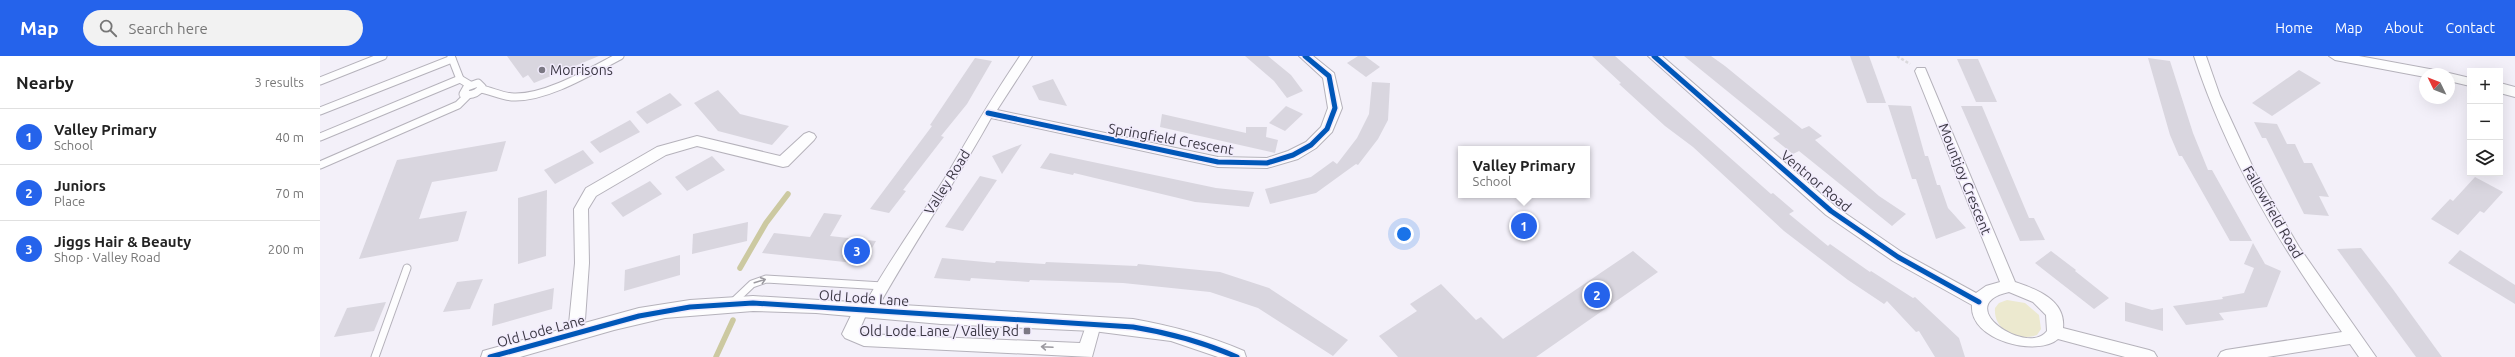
<!DOCTYPE html>
<html lang="en">
<head>
<meta charset="utf-8">
<style>
  :root { --surface:#fff; --page:#f2f2f2; --text:#222; --muted:#767676; --line:#e0e0e0; --accent:#2563eb }
  body { margin:0; font-family:Ubuntu,sans-serif; background:var(--page); color:var(--text) }
  .controls { position:absolute; right:12px; top:12px; display:grid; overflow:hidden; border-radius:0px; box-shadow:0 4px 16px #0002 }
  .controls button { width:36px; height:36px; display:grid; place-items:center; padding:0; border:0; border-bottom:1px solid var(--line); background:var(--surface); color:var(--text); font:20px sans-serif }
  .compass { position:absolute; left:2099px; top:12px; width:36px; height:36px; border-radius:50%; background:var(--surface); box-shadow:0 4px 16px #0002; rotate:313deg }
  .you { position:absolute; left:1084px; top:178px; width:14px; height:14px; margin:-10px; border:3px solid #fff; border-radius:50%; background:#1a73e8; box-shadow:0 0 0 6px #1a73e833 }
  .badge { display:grid; place-items:center; width:26px; height:26px; border-radius:50%; background:var(--accent); color:#fff; font-size:13px; font-weight:700 }
  .pin { position:absolute; translate:-50% -50%; border:2px solid #fff; box-shadow:0 1px 4px #0006 }
  .popup { position:absolute; left:1138px; top:90px; width:132px; height:52px; box-sizing:border-box; display:grid; place-content:center; border-radius:0px; background:var(--surface); filter:drop-shadow(0 1px 3px #0005); font-size:13px; white-space:nowrap; color:var(--muted) }
  .popup b { font-size:15px; color:var(--text) }
  .popup::after { content:''; position:absolute; left:50%; top:100%; margin-left:-8px; border:8px solid transparent; border-top-color:var(--surface) }
  .list { margin:0; padding:0; list-style:none }
  h2 { display:flex; justify-content:space-between; align-items:center; height:52px; margin:0; padding:0 16px; font-size:17px }
  h2 small { font-size:13px; font-weight:400; color:var(--muted) }
  .list li { display:grid; grid-template-columns:26px 1fr auto; gap:12px; align-items:center; box-sizing:border-box; height:56px; padding:0 16px; border-top:1px solid var(--line) }
  .list b { display:block; font-size:15px; white-space:nowrap }
  .list p { margin:0; font-size:13px; white-space:nowrap; color:var(--muted) }
  .list em { font-size:13px; font-style:normal; color:var(--muted) }
  .icon { flex:none; width:22px; height:22px; fill:none; stroke:currentColor; stroke-width:2; stroke-linecap:round; stroke-linejoin:round }
  .map { position:relative; flex:none; width:2195px; height:301px; overflow:hidden }
  header { display:flex; align-items:center; gap:24px; box-sizing:border-box; height:56px; padding:0 20px; background:var(--accent); color:#fff }
  header strong { font-size:19px }
  nav { display:flex; gap:22px; margin-inline-start:auto; font-size:14px }
  .search { width:280px; height:36px; background:var(--page); display:flex; align-items:center; gap:10px; box-sizing:border-box; padding:0 14px; border-radius:22px; color:var(--muted); font-size:15px }
  main { display:flex }
  aside { flex:1; background:var(--surface) }
  .map>svg:first-child { display:block }
</style>
</head>
<body>
<header>
<strong>Map</strong>
<div class="search"><svg class="icon" aria-label="search" viewBox="0 0 24 24"><circle cx="10" cy="10" r="6"/><path d="M15 15l6 6"/></svg>Search here</div>
<nav><a>Home</a><a>Map</a><a>About</a><a>Contact</a></nav>
</header>
<main>
<aside>
<h2>Nearby<small>3 results</small></h2>
<ul class="list">
<li><span class="badge">1</span><div><b>Valley Primary</b><p>School</p></div><em>40 m</em></li>
<li><span class="badge">2</span><div><b>Juniors</b><p>Place</p></div><em>70 m</em></li>
<li><span class="badge">3</span><div><b>Jiggs Hair &amp; Beauty</b><p>Shop · Valley Road</p></div><em>200 m</em></li>
</ul>
</aside>
<div class="map">
<svg width="2195" height="301" viewBox="0 0 2195 301">
  <rect width="100%" height="100%" fill="#f3f0f9"/>
  <path fill="#ece9cf" d="M1687,244L1705,247L1719,259L1721,273L1717,279C1699,286 1673,275 1675,252L1679,247Z"/>
  <g fill="none" stroke-linecap="round" stroke-linejoin="round">
    <g stroke="#ccc9a1" stroke-width="5.5">
      <polyline points="420,212 446,167 468,138"/>
      <polyline points="396,301 413,264"/>
    </g>
  </g>
  <g fill="#d9d6df">
    <polygon points="187,0 279,0 214,27 208,19 203,22"/>
    <polygon points="925,0 948,0 971,19 983,35 967,42 954,25"/>
    <polygon points="1038,0 1045,0 1060,11 1046,21 1027,7"/>
    <polygon points="1272,0 1295,0 1451,138 1453,137 1474,155 1469,158 1508,190 1510,188 1550,216 1551,215 1593,242 1595,241 1639,282 1645,301 1615,301 1599,275 1596,276 1567,245 1564,248 1528,224 1464,175 1373,91 1345,70 1299,28 1301,27"/>
    <polygon points="1364,0 1391,0 1405,10 1482,73 1489,70 1502,80 1495,84 1559,140 1586,158 1572,170 1479,95 1473,98 1453,82 1460,78"/>
    <polygon points="1530,0 1549,0 1566,47 1547,47"/>
    <polygon points="655,2 672,5 647,48 621,80 624,81 583,134 586,135 569,157 550,153 612,70 610,69"/>
    <polygon points="1828,2 1850,5 1873,77 1888,114 1892,114 1932,185 1910,185 1862,100 1859,100 1850,79"/>
    <polygon points="1637,3 1658,3 1677,46 1656,46"/>
    <polygon points="1979,14 2001,27 1952,60 1932,47"/>
    <polygon points="733,23 747,50 719,44 712,30"/>
    <polygon points="1052,26 1070,27 1068,64 1058,83 1038,109 1036,108 996,137 950,148 945,133 991,121 1013,105 1017,108 1037,82 1049,58"/>
    <polygon points="398,34 420,58 469,70 452,89 398,75 374,47"/>
    <polygon points="350,37 362,49 327,68 316,56"/>
    <polygon points="1568,49 1591,50 1605,100 1608,100 1617,129 1620,129 1628,152 1646,172 1616,183 1596,123 1592,123"/>
    <polygon points="966,50 983,58 965,75 949,67"/>
    <polygon points="1641,50 1662,50 1709,162 1714,162 1725,184 1700,185"/>
    <polygon points="842,58 926,77 926,71 947,71 946,81 958,84 955,97 840,71"/>
    <polygon points="310,64 320,76 280,97 270,86"/>
    <polygon points="1934,66 1957,68 1967,88 1975,88 1984,107 1992,107 2009,141 1999,140 2009,160 1984,158 1946,82 1942,82"/>
    <polygon points="186,85 177,115 112,126 99,163 147,155 138,185 39,203 77,104"/>
    <polygon points="702,88 682,118 672,100"/>
    <polygon points="263,94 274,107 235,128 224,114"/>
    <polygon points="730,97 896,132 934,136 929,151 875,146 754,117 753,119 720,112"/>
    <polygon points="392,100 405,114 367,135 355,121"/>
    <polygon points="660,120 677,124 643,175 625,171"/>
    <polygon points="2155,121 2183,136 2164,157 2160,155 2138,179 2111,163 2130,143 2133,145"/>
    <polygon points="330,125 342,138 303,161 291,147"/>
    <polygon points="227,134 226,200 198,208 198,142"/>
    <polygon points="504,157 522,159 510,180 556,185 543,208 442,197 454,177 490,181"/>
    <polygon points="428,166 427,185 372,198 373,178"/>
    <polygon points="1933,187 1945,208 1961,215 1947,251 1899,257 1904,264 1866,269 1853,250 1903,243 1902,241 1924,237 1934,212 1924,208"/>
    <polygon points="2041,192 2072,232 2122,301 2096,301 2017,193"/>
    <polygon points="2140,194 2195,229 2195,248 2128,207"/>
    <polygon points="1313,195 1338,216 1216,301 1078,301 1059,280 1097,255 1090,248 1121,228 1156,264 1161,261 1183,283"/>
    <polygon points="1731,195 1756,214 1755,215 1789,242 1774,253 1715,207"/>
    <polygon points="360,199 360,219 304,235 305,214"/>
    <polygon points="622,202 675,207 676,205 725,208 726,206 817,210 818,208 900,216 949,232 1028,284 1013,300 938,252 890,236 803,227 710,224 709,226 651,222 650,225 614,222"/>
    <polygon points="163,223 150,253 123,256 137,226"/>
    <polygon points="234,232 232,253 172,270 174,248"/>
    <polygon points="66,246 54,275 14,281 27,252"/>
    <polygon points="1805,246 1832,254 1843,252 1843,275 1805,265"/>
  </g>
  <g fill="none" stroke-linecap="round" stroke-linejoin="round">
    <g stroke="#b5b2bb" stroke-width="9">
      <g id="service">
        <polyline points="131,0 140,23 150,29"/>
        <polyline points="0,25 63,0"/>
        <path d="M158,27L162,31C157,38 151,40 143,38L147,31Z"/>
        <path d="M161,33C172,35 183,41 194,41C227,42 271,15 300,0"/>
        <polyline points="0,55 132,3"/>
        <polyline points="0,81 140,23"/>
        <polyline points="0,109 138,49 148,39"/>
        <polyline points="412,247 432,228 446,223 563,230"/>
        <polyline points="55,301 87,212"/>
      </g>
    </g>
    <g stroke="#b5b2bb" stroke-width="2">
      <g id="minor">
        <path d="M700,0H712L677,54L898,101L947,102L968,95L986,86L1001,71L1008,52L1003,22L979,0H993L1014,17L1022,52L1012,76L996,92L978,103L947,112L898,111L671,62C634,129 591,191 554,258L546,259L539,275L545,278L760,287L768,264L773,262L778,264L781,268L772,301L544,290L525,282L522,278L536,249L545,248C570,203 601,161 628,117C651,77 674,38 700,0Z"/>
        <path d="M1328,0H1342L1516,151L1583,197L1656,237L1666,230L1680,226L1595,15L1597,12H1605L1695,226C1716,233 1746,244 1743,272L1829,294L1834,296L1837,301H1805L1738,283C1718,301 1649,285 1652,249L1573,205L1506,159ZM1689,236L1713,246L1726,259L1727,275C1707,301 1630,249 1689,236Z"/>
        <path d="M1874,0H1886L1900,40L1936,118L1979,191L2056,301H2039L2030,288L1947,301H1898L1901,296L1906,294L2022,276C1960,190 1907,101 1874,0Z"/>
        <polygon points="2009,0 2039,0 2115,14 2121,18 2105,18 2105,21 2015,4"/>
        <polygon points="2129,17 2150,22 2150,30 2129,25 2129,18 2124,18"/>
        <polygon points="2180,27 2195,31 2195,41 2180,37"/>
        <polygon points="489,76 494,78 496,81 494,84 468,110 463,111 377,90 346,99 276,140 268,153 269,207 264,278 261,282 256,284 251,282 248,278 255,207 254,153 266,132 337,91 377,80 460,100 484,78"/>
      </g>
    </g>
    <g stroke="#b5b2bb" stroke-width="2">
      <path id="tertiary" d="M433,240L813,263C852,270 887,279 924,295L926,301H898L851,285L773,275L621,268L496,257L433,255L345,262L294,274L200,301H161L163,295L170,293L319,252L370,244Z"/>
    </g>
    <polyline stroke="#dad9dc" stroke-width="2.5" stroke-dasharray="3 2" stroke-linecap="butt" points="1577,0 1590,8"/>
    <use href="#service" stroke="#fdfdfe" stroke-width="7"/>
    <use href="#minor" fill="#fdfdfe" fill-rule="evenodd"/>
    <use href="#tertiary" fill="#fdfdfe" fill-rule="evenodd"/>
    <g stroke="#f2ecfd" stroke-width="8">
      <g id="cycleway">
        <polyline points="1334,0 1511,155 1578,201 1659,246"/>
        <polyline points="668,57 898,106 947,107 973,99 991,89 1007,73 1015,52 1009,20 985,0"/>
        <path d="M170,301L319,260L370,251L433,247L813,271C850,277 883,286 917,301"/>
      </g>
    </g>
    <use href="#cycleway" stroke="#0057b8" stroke-width="5"/>
  </g>
  <defs><path id="oneway-shaft" d="M-6 0H5M1.5-3L5.5 0L1.5 3" fill="none" stroke-width="1.6" stroke-linecap="round" stroke-linejoin="round"/></defs>
  <g stroke="#9c9aa0">
    <use href="#oneway-shaft" transform="translate(440 225) rotate(-17)"/>
    <use href="#oneway-shaft" transform="translate(727 291) rotate(-177)"/>
  </g>
  <g fill="#7b7883" stroke="#f2ecfd" stroke-width="1.5">
    <circle cx="222" cy="14" r="4"/>
    <rect x="703" y="271" width="8" height="8" rx="2"/>
  </g>
  <g text-anchor="middle" stroke-width="3" stroke-linejoin="round" paint-order="stroke">
    <g font-size="14" fill="#3b3843" stroke="#f2ecfd" text-anchor="start">
      <text x="230" y="19">Morrisons</text>
      <text x="699" y="280" text-anchor="end">Old Lode Lane / Valley Rd</text>
    </g>
    <g font-size="14" fill="#3b3843" stroke="#f2ecfd">
      <text transform="translate(851 83) rotate(10)" y="5">Springfield Crescent</text>
      <text transform="translate(1645 123) rotate(68)" y="5">Mountjoy Crescent</text>
      <text transform="translate(1496 125) rotate(40)" y="5">Ventnor Road</text>
      <text transform="translate(627 126) rotate(-58)" y="5">Valley Road</text>
      <text transform="translate(1953 156) rotate(60)" y="5">Fallowfield Road</text>
      <text transform="translate(544 242) rotate(4)" y="5">Old Lode Lane</text>
      <text transform="translate(221 275) rotate(-15)" y="5">Old Lode Lane</text>
    </g>
  </g>
</svg>
<div class="controls">
<button>+</button>
<button>−</button>
<button><svg class="icon" aria-label="layers" viewBox="0 0 24 24"><path d="M12 4l9 5-9 5-9-5zM3 14l9 5 9-5"/></svg></button>
</div>
<svg class="compass" viewBox="-18 -18 36 36"><path d="M0-13l5 13h-10z" fill="#e53935"/><path d="M0 13l5-13h-10z" fill="#767676"/></svg>
<div class="you"></div>
<div class="pin badge" style="left:1204px;top:170px">1</div>
<div class="popup"><b>Valley Primary</b>School</div>
<div class="pin badge" style="left:1277px;top:239px">2</div>
<div class="pin badge" style="left:537px;top:195px">3</div>
</div>
</main>
</body>
</html>
